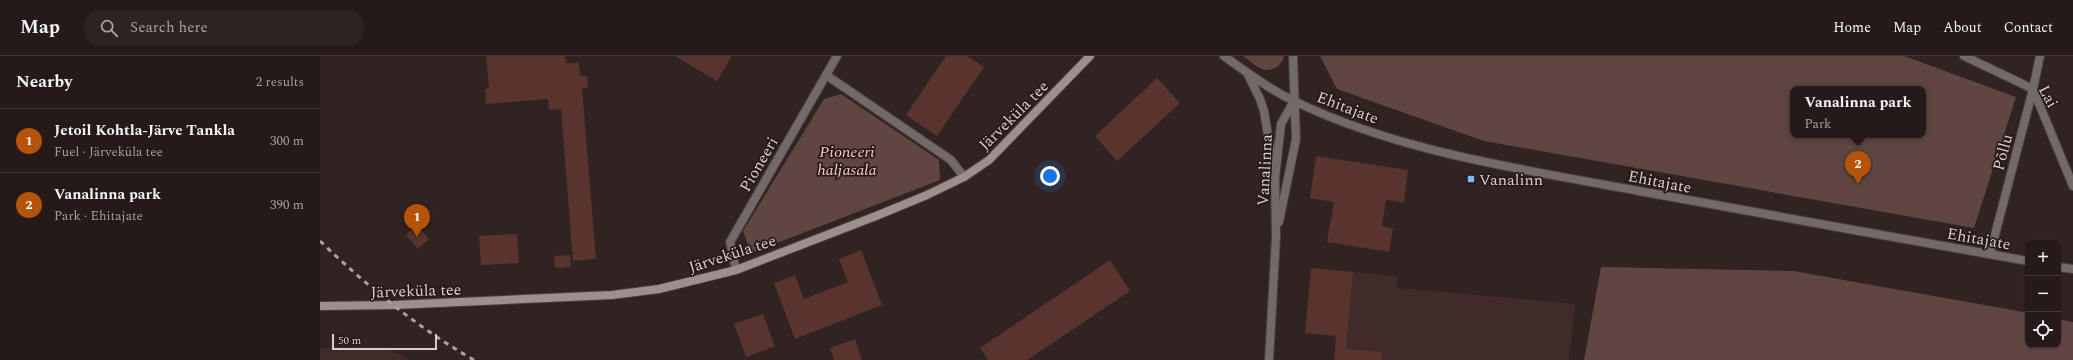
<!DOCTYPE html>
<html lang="en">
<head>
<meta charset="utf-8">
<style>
  :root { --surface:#251a19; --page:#2d2322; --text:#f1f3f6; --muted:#a3a1a2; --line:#423838; --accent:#b45309 }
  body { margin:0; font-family:Spectral,serif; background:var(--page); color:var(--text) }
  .controls { position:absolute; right:12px; bottom:12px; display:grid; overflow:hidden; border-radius:8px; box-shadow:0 1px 3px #0004 }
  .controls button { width:36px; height:36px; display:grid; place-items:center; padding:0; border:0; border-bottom:1px solid var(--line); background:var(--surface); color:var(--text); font:20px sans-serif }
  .scale { position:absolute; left:12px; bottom:10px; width:105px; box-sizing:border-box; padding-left:4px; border:2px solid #d9cecd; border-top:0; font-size:11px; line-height:14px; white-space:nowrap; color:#d9cecd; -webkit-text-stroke:3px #271917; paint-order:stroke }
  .you { position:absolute; left:730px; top:120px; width:14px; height:14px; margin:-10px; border:3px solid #fff; border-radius:50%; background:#1a73e8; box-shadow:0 0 0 6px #1a73e833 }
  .badge { display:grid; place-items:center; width:26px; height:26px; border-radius:50%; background:var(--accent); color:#fff; font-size:13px; font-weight:700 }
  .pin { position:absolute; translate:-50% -33px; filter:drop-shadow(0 1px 2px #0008) }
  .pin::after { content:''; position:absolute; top:21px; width:14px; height:12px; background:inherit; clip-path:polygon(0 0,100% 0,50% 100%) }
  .popup { position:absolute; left:1470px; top:30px; width:136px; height:52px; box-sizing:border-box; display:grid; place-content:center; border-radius:8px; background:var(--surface); filter:drop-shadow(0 1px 3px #0005); font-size:13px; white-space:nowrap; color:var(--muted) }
  .popup b { font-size:15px; color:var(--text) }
  .popup::after { content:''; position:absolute; left:50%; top:100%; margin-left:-8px; border:8px solid transparent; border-top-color:var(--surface) }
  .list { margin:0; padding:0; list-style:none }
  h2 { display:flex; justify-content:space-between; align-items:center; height:52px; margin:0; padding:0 16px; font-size:17px }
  h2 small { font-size:13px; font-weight:400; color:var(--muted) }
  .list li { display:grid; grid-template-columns:26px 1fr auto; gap:12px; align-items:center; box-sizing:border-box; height:64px; padding:0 16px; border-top:1px solid var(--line) }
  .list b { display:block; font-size:15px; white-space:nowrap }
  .list p { margin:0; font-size:13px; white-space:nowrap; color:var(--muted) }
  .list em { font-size:13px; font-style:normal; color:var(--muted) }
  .icon { flex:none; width:22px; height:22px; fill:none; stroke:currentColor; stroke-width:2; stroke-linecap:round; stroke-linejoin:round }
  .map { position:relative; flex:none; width:1753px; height:304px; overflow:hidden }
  header { display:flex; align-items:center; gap:24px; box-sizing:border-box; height:56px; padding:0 20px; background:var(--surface); border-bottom:1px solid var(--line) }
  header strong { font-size:19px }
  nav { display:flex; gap:22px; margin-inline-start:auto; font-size:14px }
  .search { width:280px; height:36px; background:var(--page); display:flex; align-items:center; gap:10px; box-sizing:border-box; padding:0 14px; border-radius:16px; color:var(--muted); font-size:15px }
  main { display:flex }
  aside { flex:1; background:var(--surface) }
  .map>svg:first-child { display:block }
</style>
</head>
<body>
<header>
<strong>Map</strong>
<div class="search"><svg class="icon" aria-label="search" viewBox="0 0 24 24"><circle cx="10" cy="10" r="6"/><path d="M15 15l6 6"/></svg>Search here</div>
<nav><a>Home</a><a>Map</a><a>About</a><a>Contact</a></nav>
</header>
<main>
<aside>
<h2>Nearby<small>2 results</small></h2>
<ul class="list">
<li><span class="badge">1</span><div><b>Jetoil Kohtla-Järve Tankla</b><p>Fuel · Järveküla tee</p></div><em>300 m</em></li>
<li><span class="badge">2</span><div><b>Vanalinna park</b><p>Park · Ehitajate</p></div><em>390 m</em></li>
</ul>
</aside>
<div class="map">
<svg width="1753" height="304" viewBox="0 0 1753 304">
  <rect width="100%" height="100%" fill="#312321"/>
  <g fill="#402b28">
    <polygon points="1033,216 1077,220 1077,232 1255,248 1249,304 1014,304 1026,292"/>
    <polygon points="67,291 90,304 0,304 0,292"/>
  </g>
  <g fill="#5f4642" fill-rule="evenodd">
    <path d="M923,0H964C963,9 951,17 942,13C935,10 929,4 923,0Z"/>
    <path d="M1000,0H1584L1696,41L1654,172L1164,85L1017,33ZM1473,33H1603V79H1473Z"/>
    <polygon points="521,38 619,104 620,124 431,197 423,175 504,43"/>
    <polygon points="1281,211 1473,215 1676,251 1708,257 1708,289 1738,289 1738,263 1753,266 1753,304 1264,304"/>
  </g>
  <g fill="#59342f">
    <polygon points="166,0 245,0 246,7 259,7 260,20 267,20 268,32 262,32 276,203 253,205 241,53 229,54 228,43 166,48 165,33 169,32"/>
    <polygon points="355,0 412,0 397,25"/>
    <polygon points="626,0 647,0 664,11 617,80 586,59"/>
    <polygon points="837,22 860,47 797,105 775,80"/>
    <polygon points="996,100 1088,114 1084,147 1066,144 1062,170 1073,172 1069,196 1007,186 1014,146 990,142"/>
    <polygon points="97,169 109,183 98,193 86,179"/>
    <polygon points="197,178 199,207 161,209 159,180"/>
    <polygon points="541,194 562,249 475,283 454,227 475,219 484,243 528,226 519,203"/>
    <polygon points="250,199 251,211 235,212 234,200"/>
    <polygon points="790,204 810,235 707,304 668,304 660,292"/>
    <polygon points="991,212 1033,216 1026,293 1062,296 1061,304 1014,304 1016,280 985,277"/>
    <polygon points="443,258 455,290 426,301 414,268"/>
    <polygon points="535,283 542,304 514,304 510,292"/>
  </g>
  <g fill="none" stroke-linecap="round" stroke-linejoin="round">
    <g stroke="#4c3e3d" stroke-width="10">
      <g id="minor">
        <polyline points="1644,0 1713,33 1753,130"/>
        <polyline points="506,19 631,104 644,121"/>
        <polyline points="959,166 976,83 973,0"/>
        <polyline points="1670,198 1713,33 1720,0"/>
        <polyline points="416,214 410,186 517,0"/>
        <polyline points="949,304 956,181 955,122 961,68 974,45"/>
      </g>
    </g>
    <g stroke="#4c3e3d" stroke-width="10">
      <g id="tertiary">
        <path d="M904,0C926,16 949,33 974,45C1082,97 1202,113 1319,135C1449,159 1578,182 1708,205"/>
        <polyline points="927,17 940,43 944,55 955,122"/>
        <polyline points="1738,211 1753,213"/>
      </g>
    </g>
    <g stroke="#4c3e3d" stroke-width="10">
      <polyline id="secondary" points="0,250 74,249 292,239 339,233 416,214 556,160 607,139 644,121 669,104 770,0"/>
    </g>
    <use href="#minor" stroke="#726a68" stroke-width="8"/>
    <use href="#tertiary" stroke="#726a68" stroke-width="8"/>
    <use href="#secondary" stroke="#9c8f8e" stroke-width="8"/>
    <path stroke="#aea2a1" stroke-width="3" stroke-dasharray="5 5" stroke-linecap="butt" d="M0,185C47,230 98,272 154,304"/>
  </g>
  <rect fill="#70c2f4" stroke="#271917" stroke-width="1.5" x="1147" y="119" width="8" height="8" rx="2"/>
  <g text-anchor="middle" stroke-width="3.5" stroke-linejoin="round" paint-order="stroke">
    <g font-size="16" fill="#d9cecd" stroke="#271917">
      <text transform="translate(1729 40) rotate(62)" y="6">Lai</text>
      <text transform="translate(1028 51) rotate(21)" y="6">Ehitajate</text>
      <text transform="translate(693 59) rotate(-45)" y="6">Järveküla tee</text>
      <text transform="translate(1682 96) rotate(-75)" y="6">Põllu</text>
      <text transform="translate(438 108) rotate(-60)" y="6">Pioneeri</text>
      <text transform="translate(944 114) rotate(-87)" y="6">Vanalinna</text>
      <text transform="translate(1340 125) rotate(11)" y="6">Ehitajate</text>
      <text transform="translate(1659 182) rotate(10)" y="6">Ehitajate</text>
      <text transform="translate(412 197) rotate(-18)" y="6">Järveküla tee</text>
      <text transform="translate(96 234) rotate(-2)" y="6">Järveküla tee</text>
    </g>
    <g font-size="16" font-style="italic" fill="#f6cbc4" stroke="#271917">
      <text x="527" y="101">Pioneeri<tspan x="527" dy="18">haljasala</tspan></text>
    </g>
    <g font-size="16" fill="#d9cecd" stroke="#271917" text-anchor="start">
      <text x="1159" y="129">Vanalinn</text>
    </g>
  </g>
</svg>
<div class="controls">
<button>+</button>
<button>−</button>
<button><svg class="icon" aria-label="locate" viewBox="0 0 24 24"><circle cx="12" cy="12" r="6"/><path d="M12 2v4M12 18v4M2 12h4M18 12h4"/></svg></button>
</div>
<div class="scale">50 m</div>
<div class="you"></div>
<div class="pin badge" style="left:97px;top:181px">1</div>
<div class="pin badge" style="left:1538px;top:128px">2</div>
<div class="popup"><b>Vanalinna park</b>Park</div>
</div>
</main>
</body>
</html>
